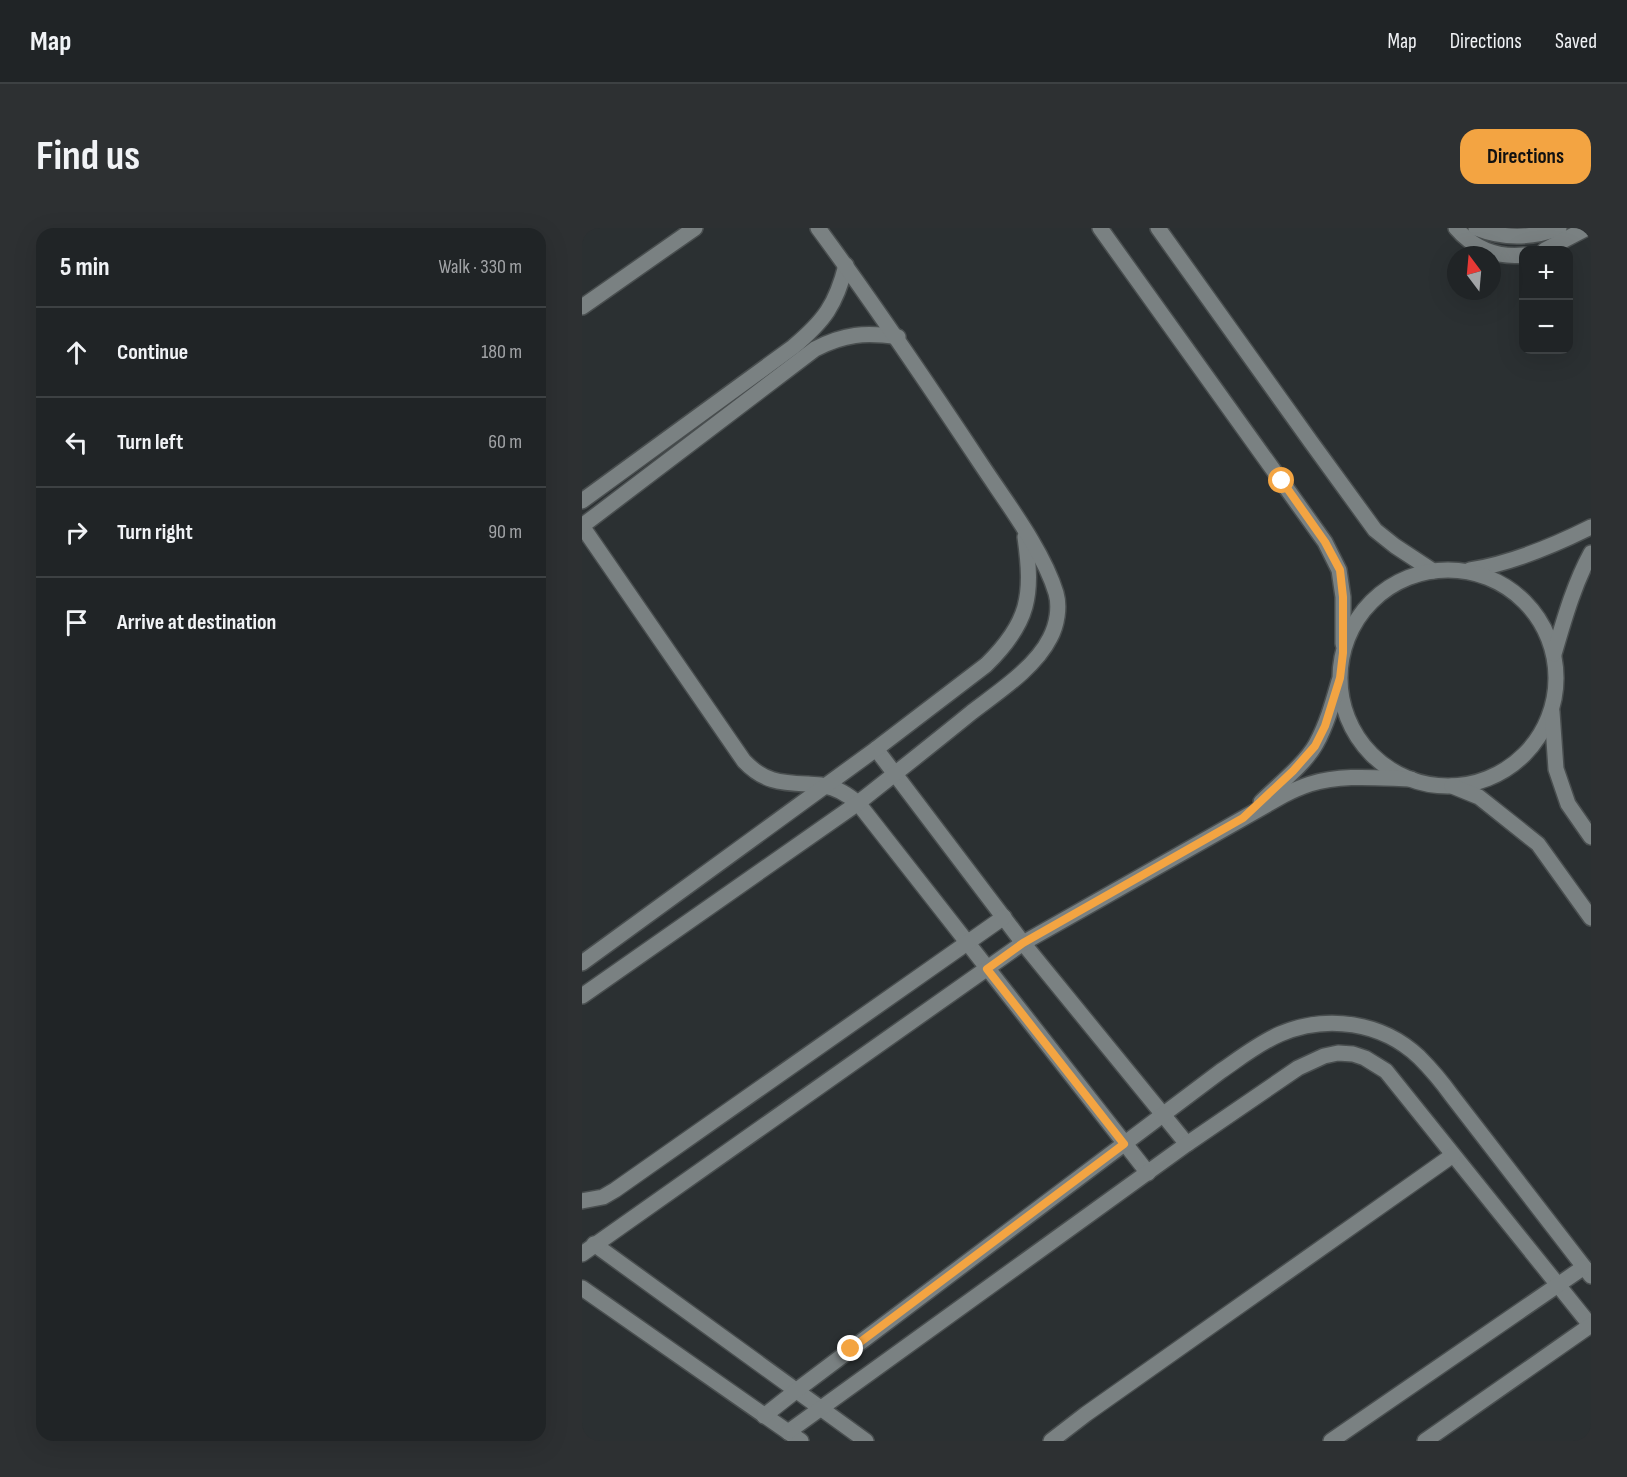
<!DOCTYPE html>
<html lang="en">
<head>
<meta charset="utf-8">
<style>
  :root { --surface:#202426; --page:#2d3032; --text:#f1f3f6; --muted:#a2a4a7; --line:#3d4143; --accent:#f3a442 }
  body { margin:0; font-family:"Sofia Sans Condensed",sans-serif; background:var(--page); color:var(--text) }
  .controls { position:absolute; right:18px; top:18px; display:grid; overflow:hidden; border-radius:12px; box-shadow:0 6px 24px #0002 }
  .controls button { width:54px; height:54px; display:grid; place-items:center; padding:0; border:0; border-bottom:2px solid var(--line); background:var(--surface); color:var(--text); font:30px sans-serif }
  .compass { position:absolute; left:865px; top:18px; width:54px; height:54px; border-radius:50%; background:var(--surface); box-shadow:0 6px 24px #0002; rotate:344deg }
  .stop { position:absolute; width:18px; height:18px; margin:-14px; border:4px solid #f3a442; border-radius:50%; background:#fff }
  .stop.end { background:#f3a442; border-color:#fff; box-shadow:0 2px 6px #0008 }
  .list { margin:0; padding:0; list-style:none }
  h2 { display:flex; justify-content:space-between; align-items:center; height:78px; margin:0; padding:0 24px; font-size:26px }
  h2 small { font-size:20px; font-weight:400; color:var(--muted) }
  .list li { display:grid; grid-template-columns:39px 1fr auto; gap:18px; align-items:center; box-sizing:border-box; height:90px; padding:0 24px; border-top:2px solid var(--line) }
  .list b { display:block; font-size:22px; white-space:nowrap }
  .list em { font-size:20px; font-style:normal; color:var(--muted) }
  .icon { flex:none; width:33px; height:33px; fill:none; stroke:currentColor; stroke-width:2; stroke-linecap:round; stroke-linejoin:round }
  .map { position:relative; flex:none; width:1009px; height:1213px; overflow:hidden; border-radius:18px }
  header { display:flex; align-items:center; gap:36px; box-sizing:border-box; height:84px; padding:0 30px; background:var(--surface); border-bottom:2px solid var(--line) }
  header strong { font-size:28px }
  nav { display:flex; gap:33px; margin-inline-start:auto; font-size:21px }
  .intro { display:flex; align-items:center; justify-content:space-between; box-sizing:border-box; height:144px; padding:0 36px }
  h1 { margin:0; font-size:42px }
  .button { padding:15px 27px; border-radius:18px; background:var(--accent); color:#111; font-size:21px; font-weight:700 }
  main { display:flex; gap:36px; padding:0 36px }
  aside { flex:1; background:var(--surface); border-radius:18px; box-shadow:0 6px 24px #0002 }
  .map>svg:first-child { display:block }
</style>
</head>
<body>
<header>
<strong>Map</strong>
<nav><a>Map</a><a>Directions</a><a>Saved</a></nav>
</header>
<div class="intro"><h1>Find us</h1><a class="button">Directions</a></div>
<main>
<aside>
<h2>5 min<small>Walk · 330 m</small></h2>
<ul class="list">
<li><svg class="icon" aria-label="ahead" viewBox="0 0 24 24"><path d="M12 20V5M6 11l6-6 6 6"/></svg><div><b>Continue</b></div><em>180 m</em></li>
<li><svg class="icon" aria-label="left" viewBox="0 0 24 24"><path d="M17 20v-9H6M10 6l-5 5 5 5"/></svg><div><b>Turn left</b></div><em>60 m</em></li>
<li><svg class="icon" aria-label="right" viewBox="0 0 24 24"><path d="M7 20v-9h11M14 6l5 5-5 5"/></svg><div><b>Turn right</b></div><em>90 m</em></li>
<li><svg class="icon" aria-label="arrive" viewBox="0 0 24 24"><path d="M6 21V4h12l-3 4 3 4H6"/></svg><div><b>Arrive at destination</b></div></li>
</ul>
</aside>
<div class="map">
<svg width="1009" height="1213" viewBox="0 0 1009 1213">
  <rect width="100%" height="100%" fill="#2b3032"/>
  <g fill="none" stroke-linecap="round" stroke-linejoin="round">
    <g stroke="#494e4f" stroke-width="18">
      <g id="minor">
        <polyline points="518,0 743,314 757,342 761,369 761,416"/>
        <polyline points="576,0 729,214 793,302 813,318 851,343"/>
        <path d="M874,0C891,20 915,30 942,27"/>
        <path d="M894,0C922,11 948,11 977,0"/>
        <polyline points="963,22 1005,0"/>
        <polyline points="0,79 113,0"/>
        <path d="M0,273L211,119C242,93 254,77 264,37"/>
        <path d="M0,298L162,533C181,553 197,555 225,556C231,557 237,556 243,558C256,560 266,567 276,575L566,945"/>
        <path d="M0,298L233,121C262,106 283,104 316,109"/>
        <path d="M888,342C931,335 971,318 1009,299"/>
        <circle cx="866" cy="450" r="108"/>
        <path d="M972,426C982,392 992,356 1009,325"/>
        <polyline points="970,484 974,541 986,576 1009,609"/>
        <polyline points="294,521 441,715 605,916"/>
        <polyline points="870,558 897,569 956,616 1009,690"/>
        <path d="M679,574C696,557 723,536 734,516C745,496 751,474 757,453"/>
        <path d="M0,735L294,521L404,437C448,394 451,367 443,309"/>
        <path d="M0,768L276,575C314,545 352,515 390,484C416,464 453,440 468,410C475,397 478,379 474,365C461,322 424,274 399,236C346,156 293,77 236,0"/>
        <polyline points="0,973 21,969 33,962 422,689"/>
        <polyline points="12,1016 284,1213"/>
        <path d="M0,1026L441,715L702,567C710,563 719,559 728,556C760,546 796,550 829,551"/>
        <polyline points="0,1060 219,1213"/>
        <path d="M182,1188L215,1162L639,843C658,830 677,815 698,806C745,786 800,794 837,829C849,841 860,854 870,868L1009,1048"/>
        <polyline points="206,1204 605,916 716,840 742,828 756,825 771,826 783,830 804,843 1009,1098"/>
        <polyline points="469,1213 504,1186 871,927"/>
        <polyline points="749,1213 1002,1039"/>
        <polyline points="843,1213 1009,1097"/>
      </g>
    </g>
    <use href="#minor" stroke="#7a8182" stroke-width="15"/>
  </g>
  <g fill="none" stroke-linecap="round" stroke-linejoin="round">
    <polyline stroke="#f3a442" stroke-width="8" points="269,1121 542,916 405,741 441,715 661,590 711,543 733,518 743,498 758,450 761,425 761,369 758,342 743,314 700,253"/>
  </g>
</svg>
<div class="controls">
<button>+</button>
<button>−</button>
</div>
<svg class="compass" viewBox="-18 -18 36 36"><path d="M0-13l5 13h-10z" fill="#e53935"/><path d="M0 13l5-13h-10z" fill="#a2a4a7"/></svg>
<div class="stop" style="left:700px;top:253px"></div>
<div class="stop end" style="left:269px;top:1121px"></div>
</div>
</main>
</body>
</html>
